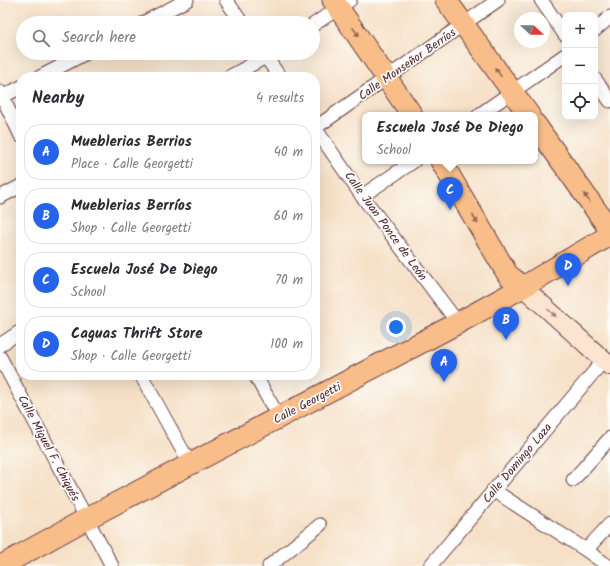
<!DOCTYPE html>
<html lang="en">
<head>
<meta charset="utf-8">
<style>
  :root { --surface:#fff; --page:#f2f2f3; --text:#2b2b33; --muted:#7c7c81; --line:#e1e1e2; --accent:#2563eb }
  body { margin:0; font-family:Kalam,sans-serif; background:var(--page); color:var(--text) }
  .controls { position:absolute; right:12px; top:12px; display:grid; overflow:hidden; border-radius:8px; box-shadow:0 4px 16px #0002 }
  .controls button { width:36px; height:36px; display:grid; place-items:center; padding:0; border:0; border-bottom:1px solid var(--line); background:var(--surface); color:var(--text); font:20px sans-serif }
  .compass { position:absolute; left:514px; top:12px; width:36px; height:36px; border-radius:50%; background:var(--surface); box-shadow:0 4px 16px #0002; rotate:111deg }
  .you { position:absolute; left:396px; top:327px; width:14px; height:14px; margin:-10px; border:3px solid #fff; border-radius:50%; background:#1a73e8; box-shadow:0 0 0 6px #1a73e833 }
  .badge { display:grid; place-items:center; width:26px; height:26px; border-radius:50%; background:var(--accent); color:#fff; font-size:13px; font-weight:700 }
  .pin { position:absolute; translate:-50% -33px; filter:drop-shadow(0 1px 2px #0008) }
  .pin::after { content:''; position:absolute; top:21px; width:14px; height:12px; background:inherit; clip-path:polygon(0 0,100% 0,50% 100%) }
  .popup { position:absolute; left:362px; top:112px; width:176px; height:52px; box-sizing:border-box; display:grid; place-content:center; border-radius:8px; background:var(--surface); filter:drop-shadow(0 1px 3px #0005); font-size:13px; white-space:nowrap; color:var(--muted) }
  .popup b { font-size:15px; color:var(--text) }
  .popup::after { content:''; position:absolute; left:50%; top:100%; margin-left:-8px; border:8px solid transparent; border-top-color:var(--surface) }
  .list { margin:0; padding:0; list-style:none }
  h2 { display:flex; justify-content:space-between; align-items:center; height:52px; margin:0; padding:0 16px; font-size:17px }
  h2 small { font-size:13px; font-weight:400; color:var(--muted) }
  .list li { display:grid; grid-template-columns:26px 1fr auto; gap:12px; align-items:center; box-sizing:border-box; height:56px; margin:0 8px 8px; padding:0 8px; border:1px solid var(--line); border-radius:16px }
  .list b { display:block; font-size:15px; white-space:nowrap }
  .list p { margin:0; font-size:13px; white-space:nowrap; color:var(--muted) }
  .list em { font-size:13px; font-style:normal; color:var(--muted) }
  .icon { flex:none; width:22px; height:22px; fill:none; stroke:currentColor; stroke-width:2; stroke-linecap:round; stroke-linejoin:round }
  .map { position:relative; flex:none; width:610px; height:566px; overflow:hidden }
  .search { position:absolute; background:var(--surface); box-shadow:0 4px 16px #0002; left:16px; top:16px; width:304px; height:44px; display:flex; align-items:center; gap:10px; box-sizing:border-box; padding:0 14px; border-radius:22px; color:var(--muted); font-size:15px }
  .panel { position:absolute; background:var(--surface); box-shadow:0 4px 16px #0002; left:16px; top:72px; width:304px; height:308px; border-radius:16px }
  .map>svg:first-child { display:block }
</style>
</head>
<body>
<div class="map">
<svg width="610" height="566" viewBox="0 0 610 566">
  <rect width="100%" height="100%" fill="#fdfcf7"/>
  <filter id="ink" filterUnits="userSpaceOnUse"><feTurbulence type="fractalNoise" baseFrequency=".025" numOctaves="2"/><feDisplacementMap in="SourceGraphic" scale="8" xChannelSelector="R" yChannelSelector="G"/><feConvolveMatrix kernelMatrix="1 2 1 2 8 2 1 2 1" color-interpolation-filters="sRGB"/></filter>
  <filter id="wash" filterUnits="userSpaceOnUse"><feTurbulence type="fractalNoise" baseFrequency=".012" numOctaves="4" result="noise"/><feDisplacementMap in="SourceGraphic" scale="16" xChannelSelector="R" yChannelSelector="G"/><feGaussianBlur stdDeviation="0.9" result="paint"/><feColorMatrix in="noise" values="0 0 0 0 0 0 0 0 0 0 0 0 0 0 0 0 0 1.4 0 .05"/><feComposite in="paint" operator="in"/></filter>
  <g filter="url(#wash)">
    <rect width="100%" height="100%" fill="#f6e1c8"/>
  </g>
  <g filter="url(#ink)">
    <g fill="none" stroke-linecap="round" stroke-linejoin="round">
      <g stroke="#643c43" stroke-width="15">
        <g id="street">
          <polyline points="226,0 242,23"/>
          <polyline points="541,0 565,35"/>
          <polyline points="143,23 187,0"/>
          <polyline points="313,25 350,0"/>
          <polyline points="595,30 610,17"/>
          <polyline points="263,53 280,77"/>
          <polyline points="40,77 86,53"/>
          <polyline points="229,77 273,53"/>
          <polyline points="595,79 610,101"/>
          <polyline points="0,92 21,136"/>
          <polyline points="0,98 21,87"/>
          <polyline points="479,115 565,55"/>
          <polyline points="315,128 362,196 458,323"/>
          <polyline points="315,128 498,0"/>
          <polyline points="362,196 414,161"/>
          <polyline points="0,197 21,186"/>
          <polyline points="0,345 21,331"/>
          <polyline points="0,357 112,566"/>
          <polyline points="141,375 190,464"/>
          <polyline points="255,375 279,418"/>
          <polyline points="573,480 610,438"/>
          <polyline points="493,490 586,550 608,566"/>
          <polyline points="586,550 610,524"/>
          <polyline points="269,566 320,525"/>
          <polyline points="430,566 604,360"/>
        </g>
      </g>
      <g stroke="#643c43" stroke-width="20">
        <polyline id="secondary" points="523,287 610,366"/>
      </g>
      <g stroke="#643c43" stroke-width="23">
        <g id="primary">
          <polyline points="333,0 412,115"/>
          <polyline points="446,0 529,115"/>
          <polyline points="535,124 610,230"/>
          <polyline points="441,161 508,275 523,287"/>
          <polyline points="1,566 86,519 458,323 523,287 610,235"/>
        </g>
      </g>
      <use href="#street" stroke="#fff" stroke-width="13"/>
      <use href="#secondary" stroke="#fce5d0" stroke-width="18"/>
      <use href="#primary" stroke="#f8bd89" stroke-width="21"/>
    </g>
    <defs><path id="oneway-solid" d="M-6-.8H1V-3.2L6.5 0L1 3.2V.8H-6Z"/></defs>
    <g fill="#986655">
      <use href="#oneway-solid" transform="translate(356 32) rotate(55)"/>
      <use href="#oneway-solid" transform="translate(498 72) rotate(-126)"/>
      <use href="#oneway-solid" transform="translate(587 198) rotate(-125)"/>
      <use href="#oneway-solid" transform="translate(475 219) rotate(60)"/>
    </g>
    <use fill="#a3827e" href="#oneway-solid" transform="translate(552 313) rotate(42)"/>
  </g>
  <g text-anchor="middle" stroke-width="3.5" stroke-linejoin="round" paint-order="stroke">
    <g font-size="12" fill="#4a1f2b" stroke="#fdfcf7">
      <text transform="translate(407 64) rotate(-35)" y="4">Calle Monseñor Berríos</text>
      <text transform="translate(386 226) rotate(54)" y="4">Calle Juan Ponce de León</text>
      <text transform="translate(307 403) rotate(-28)" y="4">Calle Georgetti</text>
      <text transform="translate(49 448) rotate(62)" y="4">Calle Miguel F. Chiqués</text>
      <text transform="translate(517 463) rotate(-50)" y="4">Calle Domingo Laza</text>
    </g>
  </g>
</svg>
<div class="controls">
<button>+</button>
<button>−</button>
<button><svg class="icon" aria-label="locate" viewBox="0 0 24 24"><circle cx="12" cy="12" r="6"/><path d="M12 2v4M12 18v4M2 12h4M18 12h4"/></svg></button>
</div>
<svg class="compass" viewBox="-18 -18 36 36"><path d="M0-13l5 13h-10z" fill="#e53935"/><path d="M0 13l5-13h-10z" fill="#7c7c81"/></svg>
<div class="you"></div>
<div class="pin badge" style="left:444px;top:382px">A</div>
<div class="pin badge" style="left:506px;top:340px">B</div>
<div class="pin badge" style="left:450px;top:210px">C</div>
<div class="popup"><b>Escuela José De Diego</b>School</div>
<div class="pin badge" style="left:568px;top:286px">D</div>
<div class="search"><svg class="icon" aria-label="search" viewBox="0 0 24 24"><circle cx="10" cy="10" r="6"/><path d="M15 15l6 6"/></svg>Search here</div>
<section class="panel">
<h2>Nearby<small>4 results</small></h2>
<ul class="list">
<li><span class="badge">A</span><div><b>Mueblerias Berrios</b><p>Place · Calle Georgetti</p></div><em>40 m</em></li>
<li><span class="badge">B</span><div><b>Mueblerias Berríos</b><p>Shop · Calle Georgetti</p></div><em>60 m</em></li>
<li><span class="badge">C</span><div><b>Escuela José De Diego</b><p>School</p></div><em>70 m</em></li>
<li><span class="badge">D</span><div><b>Caguas Thrift Store</b><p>Shop · Calle Georgetti</p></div><em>100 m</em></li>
</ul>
</section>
</div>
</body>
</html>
